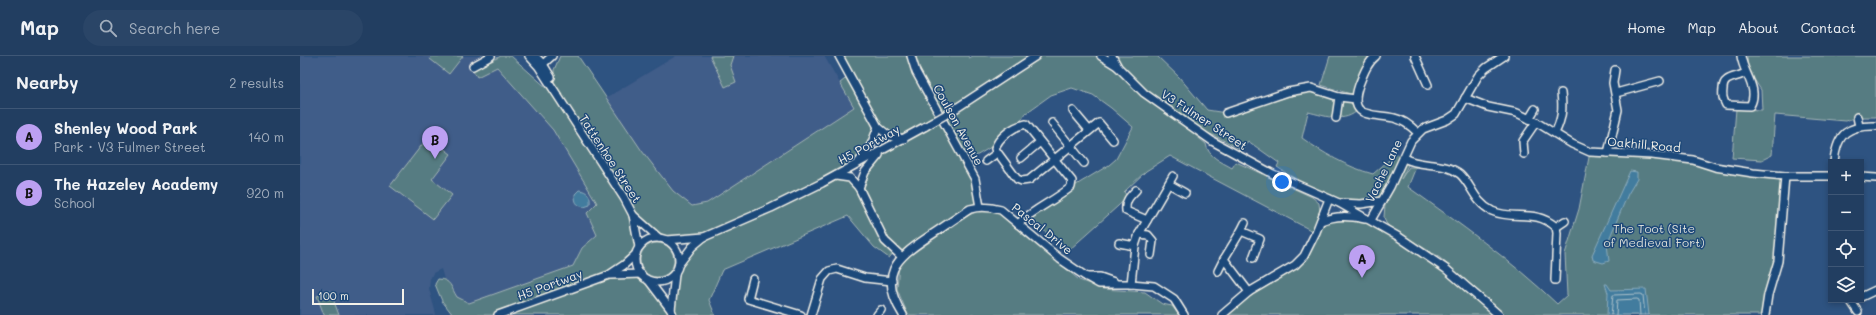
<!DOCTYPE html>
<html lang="en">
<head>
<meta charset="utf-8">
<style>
  :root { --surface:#223e61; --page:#2a4567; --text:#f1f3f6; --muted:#a2aebd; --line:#3f5776; --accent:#bca0f2 }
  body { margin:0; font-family:Mali,sans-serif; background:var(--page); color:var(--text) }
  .controls { position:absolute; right:12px; bottom:12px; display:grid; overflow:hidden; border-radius:0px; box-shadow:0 2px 6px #0003 }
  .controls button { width:36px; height:36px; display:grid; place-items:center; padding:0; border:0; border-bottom:1px solid var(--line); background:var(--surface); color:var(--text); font:20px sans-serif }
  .scale { position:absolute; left:12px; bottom:10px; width:92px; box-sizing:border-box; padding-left:4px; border:2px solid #f4f1e8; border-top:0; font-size:11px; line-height:14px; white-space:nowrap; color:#f4f1e8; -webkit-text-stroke:3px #1f4a7a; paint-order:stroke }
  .you { position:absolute; left:982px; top:126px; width:14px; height:14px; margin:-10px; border:3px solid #fff; border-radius:50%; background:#1a73e8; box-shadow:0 0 0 6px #1a73e833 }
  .badge { display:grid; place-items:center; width:26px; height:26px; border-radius:50%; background:var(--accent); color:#111; font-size:13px; font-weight:700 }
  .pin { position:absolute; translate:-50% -33px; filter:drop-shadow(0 1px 2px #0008) }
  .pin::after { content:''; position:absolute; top:21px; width:14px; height:12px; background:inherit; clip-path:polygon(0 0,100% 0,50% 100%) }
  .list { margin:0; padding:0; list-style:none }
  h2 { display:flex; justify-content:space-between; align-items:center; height:52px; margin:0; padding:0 16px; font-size:17px }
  h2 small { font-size:13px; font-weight:400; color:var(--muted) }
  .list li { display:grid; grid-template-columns:26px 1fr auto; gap:12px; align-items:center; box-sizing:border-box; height:56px; padding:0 16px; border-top:1px solid var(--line) }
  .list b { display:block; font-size:15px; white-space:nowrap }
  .list p { margin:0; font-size:13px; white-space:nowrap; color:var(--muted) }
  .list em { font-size:13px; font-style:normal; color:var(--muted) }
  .icon { flex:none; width:22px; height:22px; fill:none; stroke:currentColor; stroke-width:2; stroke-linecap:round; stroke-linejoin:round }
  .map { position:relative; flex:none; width:1576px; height:259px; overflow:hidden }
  header { display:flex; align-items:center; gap:24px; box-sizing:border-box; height:56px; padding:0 20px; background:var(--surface); border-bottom:1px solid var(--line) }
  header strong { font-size:19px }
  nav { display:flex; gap:22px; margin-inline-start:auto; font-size:14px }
  .search { width:280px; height:36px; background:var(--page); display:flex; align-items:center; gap:10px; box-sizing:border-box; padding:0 14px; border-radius:22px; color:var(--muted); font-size:15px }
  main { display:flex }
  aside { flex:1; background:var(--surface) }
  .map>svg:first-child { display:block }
</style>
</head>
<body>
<header>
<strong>Map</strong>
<div class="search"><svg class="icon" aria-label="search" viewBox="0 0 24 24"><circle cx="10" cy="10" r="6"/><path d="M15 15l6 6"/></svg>Search here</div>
<nav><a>Home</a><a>Map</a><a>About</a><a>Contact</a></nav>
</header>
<main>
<aside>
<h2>Nearby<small>2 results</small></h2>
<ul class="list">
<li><span class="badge">A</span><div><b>Shenley Wood Park</b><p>Park · V3 Fulmer Street</p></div><em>140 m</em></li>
<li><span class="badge">B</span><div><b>The Hazeley Academy</b><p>School</p></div><em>920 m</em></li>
</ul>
</aside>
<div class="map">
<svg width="1576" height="259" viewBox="0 0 1576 259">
  <rect width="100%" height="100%" fill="#2e5381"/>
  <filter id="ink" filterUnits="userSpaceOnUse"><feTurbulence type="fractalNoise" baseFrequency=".025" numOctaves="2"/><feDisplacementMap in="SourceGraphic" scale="8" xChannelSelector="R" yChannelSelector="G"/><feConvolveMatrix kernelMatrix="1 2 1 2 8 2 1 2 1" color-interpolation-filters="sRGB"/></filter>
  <g filter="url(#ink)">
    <g fill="#415d89">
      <polygon points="0,0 187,0 253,74 297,148 287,157 297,179 281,192 273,210 169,247 157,242 149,226 144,223 141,213 133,217 130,223 129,233 136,258 134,259 0,259"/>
      <polygon points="376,0 524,0 554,51 407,147 392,150 373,135 342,95 306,42"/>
    </g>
    <g fill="#567c82" stroke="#a5b6b5" fill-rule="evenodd">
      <polygon points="132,0 163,0 149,18 130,3"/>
      <path d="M201,0H211L248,33L254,41V14L260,0H278L342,95L373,135L392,150L407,147L554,51L540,27L549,20L539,0H668L669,2L673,0H801L818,10L812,0H857L879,21L907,54L926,57L1011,32L1056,43L1059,53C1045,68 1026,60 1008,56L1002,82C1023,97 1047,111 1073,118L1096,98L1104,102L1082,145C1075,146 1067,148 1060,148C1033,145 999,126 977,111L979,107L948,85L942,94L915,80L892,71L894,78L906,88C908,101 922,106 932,112L936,106L1012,141L1019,147L1021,165L1033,161L1071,164L1099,181L1199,259H922L949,236L995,209L1015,179H1020L870,100L846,115L824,136L828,141L768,195L735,167L730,157L809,109L816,103L833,71L811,52L793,39L772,32L751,39L726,57L717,70L695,91H691L666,106L675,123L680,151L601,200L595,195L589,202L574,191L548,160L422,214L409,244L415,259H153L142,245L135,228L138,223C151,223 151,232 157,241L169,247L273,210L282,192L297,179L287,157L297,147L253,74L197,11L177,21L173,14ZM578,71L603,83L582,96L558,132L550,122L537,119L557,109ZM331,160L359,182L367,180L403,182L379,208L375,218L371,253L349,225L341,218H310L336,198L339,191Z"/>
      <polygon points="410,0 433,0 430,9 436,26 425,31"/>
      <polygon points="1030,0 1070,0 1054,39 1021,29"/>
      <polygon points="1447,0 1576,0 1576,61 1557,61 1545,65 1475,59 1472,99 1462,104 1432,102 1436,53 1462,54 1461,34 1448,14"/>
      <polygon points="128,81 151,98 132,123 152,139 133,163 90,130"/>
      <path d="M1290,96L1332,99L1485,120L1481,183L1462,259H1206L1140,202L1090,171L1086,167L1084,161L1085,149L1107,104L1110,105L1101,123L1109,111H1116L1108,131C1160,168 1211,204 1257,248L1267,239L1265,198L1279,153Z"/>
      <polygon points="683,153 696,156 707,161 779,224 803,233 845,236 862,248 872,250 879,259 608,259 597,233 599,207 669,159"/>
      <circle cx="357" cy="204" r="17"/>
      <polygon points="30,235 39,259 24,259 17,240"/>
    </g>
    <g fill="#437c9e" stroke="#8aabbc">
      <polygon points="1330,115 1337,116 1337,123 1328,138 1307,188 1309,205 1303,207 1293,204 1292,199"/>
      <path d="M279,134C288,135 291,140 290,149L284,151C276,149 275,146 275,138Z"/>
      <polygon points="1305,228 1307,228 1311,234 1346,233 1349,259 1307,259 1308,237"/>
    </g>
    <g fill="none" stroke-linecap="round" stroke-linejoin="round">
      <g stroke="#adc2ca" stroke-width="1">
        <polyline points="1311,259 1313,239 1341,238 1343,239 1345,259"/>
        <polyline points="1316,259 1317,244 1337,243 1339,244 1340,259"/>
      </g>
      <g stroke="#f4f1e8" stroke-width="10">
        <g id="minor">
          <polyline points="229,0 239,11 324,142 333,159 339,191"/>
          <polyline points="235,0 243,8 251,21"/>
          <polyline points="539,0 578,71 589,80 604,83"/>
          <polyline points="611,0 616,16 675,123 680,151"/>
          <polyline points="801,0 817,10"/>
          <polyline points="812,0 818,11 844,37 912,85 973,118 1039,147 1099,181 1146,213 1199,259"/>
          <path d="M1076,0C1067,7 1063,19 1059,29C1047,64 1073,57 1094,62C1104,64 1111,70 1118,77"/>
          <polyline points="1115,0 1128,29"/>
          <path d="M1441,0C1443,17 1460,33 1450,50L1426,49C1423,43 1422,40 1423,33C1423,20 1437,22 1445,17"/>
          <polyline points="243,8 252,0"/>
          <polyline points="173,10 191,0"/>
          <polyline points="1316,37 1360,25"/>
          <polyline points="1165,42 1188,51 1217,57 1236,66 1272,88 1290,96 1352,99 1393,104 1415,111 1453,117 1485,120 1531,120"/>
          <polyline points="652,55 736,0"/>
          <polyline points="773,55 789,74"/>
          <polyline points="926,57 988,36 1011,32 1039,41 1056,43"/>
          <polyline points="1557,61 1559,70"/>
          <polyline points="1036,62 1039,41"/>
          <polyline points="1229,63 1235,53"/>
          <polyline points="752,67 784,107"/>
          <path d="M1255,77C1262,63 1263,53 1261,37"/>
          <polyline points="1308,97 1318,54 1313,27 1315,14"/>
          <polyline points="1224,98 1223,85 1236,66"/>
          <polyline points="721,102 740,86"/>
          <path d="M1104,102C1121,112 1144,105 1160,118C1172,129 1174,146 1192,155C1214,165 1234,152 1256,171L1257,177L1255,224"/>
          <polyline points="686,105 697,97"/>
          <path d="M1534,106C1537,77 1548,69 1576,70"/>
          <polyline points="558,107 571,89 578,71"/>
          <polyline points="536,120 550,122 559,132 585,185 601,200"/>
          <polyline points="1561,121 1576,122"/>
          <polyline points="869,128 885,137"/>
          <polyline points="559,132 565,116 579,99"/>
          <path d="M836,134C829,141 825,145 826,155L847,164"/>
          <polyline points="1040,147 1061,148 1082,145"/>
          <polyline points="333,159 359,182"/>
          <polyline points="1071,164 1090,131 1111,85 1123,73 1147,64 1156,58 1178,20 1186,12 1204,0"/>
          <path d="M1021,165C1037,159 1049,160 1065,163"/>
          <path d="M718,168C734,153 754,145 771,131L772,125L726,68C714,70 698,81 695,93L717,123L722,125L729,124L799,67L813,84"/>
          <polyline points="1256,171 1265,165"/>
          <polyline points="941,175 945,167"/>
          <polyline points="839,178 848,179 853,185 851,199"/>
          <circle cx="357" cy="204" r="22"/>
          <polyline points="367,184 404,181"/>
          <polyline points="819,187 835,190"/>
          <polyline points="924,203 941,175 960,183 953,202"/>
          <polyline points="379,208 392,191 404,181 471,152 522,127 626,70"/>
          <polyline points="918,215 924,203 949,236"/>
          <polyline points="311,219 341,218"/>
          <polyline points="787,221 800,221 814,226"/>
          <polyline points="453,223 448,243 501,259"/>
          <polyline points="349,225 371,254 373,259"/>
          <polyline points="831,228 835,190 839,178 873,120"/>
          <polyline points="1561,241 1576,234"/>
          <polyline points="1552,247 1558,256"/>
          <polyline points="371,254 375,218"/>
          <polyline points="198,259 309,219 324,209 336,198"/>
          <polyline points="511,259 522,223 529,215 537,213 565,222 592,225"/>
          <polyline points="577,259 581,254"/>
          <path d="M603,259C578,219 595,203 628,181C642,172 656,162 670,153C681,150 690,151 701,154L760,203L785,220L799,228H831L854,230L874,243L884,259"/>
          <polyline points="922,259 949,236 995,209 1004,200 1016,176 1029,143"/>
          <polyline points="1465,259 1468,239 1478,205 1485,120"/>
        </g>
      </g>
      <use href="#minor" stroke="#1f4a7a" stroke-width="7"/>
      <g stroke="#f4f1e8" stroke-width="10" stroke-linecap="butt">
        <polyline id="minor-bridge" points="626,70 652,55"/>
      </g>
      <use href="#minor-bridge" stroke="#1f4a7a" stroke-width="7"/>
    </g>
  </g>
  <g text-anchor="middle" stroke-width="3" stroke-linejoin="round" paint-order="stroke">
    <g font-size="12" fill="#f4f1e8" stroke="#1f4a7a">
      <text transform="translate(904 64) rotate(33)" y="4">V3 Fulmer Street</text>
      <text transform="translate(658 69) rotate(61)" y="4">Coulson Avenue</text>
      <text transform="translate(569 89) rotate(-29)" y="4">H5 Portway</text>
      <text transform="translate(1344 89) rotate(5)" y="4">Oakhill Road</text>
      <text transform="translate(310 103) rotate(57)" y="4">Tattenhoe Street</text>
      <text transform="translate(1084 115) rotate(-64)" y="4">Vache Lane</text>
      <text transform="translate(742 173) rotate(39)" y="4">Pascal Drive</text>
      <text transform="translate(250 229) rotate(-20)" y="4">H5 Portway</text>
    </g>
    <g font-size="12" fill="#dcdfd9" stroke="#1f4a7a">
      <text x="1354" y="177">The Toot (Site<tspan x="1354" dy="14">of Medieval Fort)</tspan></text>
    </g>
  </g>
</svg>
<div class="controls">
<button>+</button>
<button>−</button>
<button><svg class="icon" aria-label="locate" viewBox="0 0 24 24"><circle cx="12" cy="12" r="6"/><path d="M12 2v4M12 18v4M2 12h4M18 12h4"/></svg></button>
<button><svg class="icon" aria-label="layers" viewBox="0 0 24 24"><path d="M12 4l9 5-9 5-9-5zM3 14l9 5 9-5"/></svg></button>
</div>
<div class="scale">100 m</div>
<div class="you"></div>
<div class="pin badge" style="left:1062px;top:222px">A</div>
<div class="pin badge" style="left:135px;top:103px">B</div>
</div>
</main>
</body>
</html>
